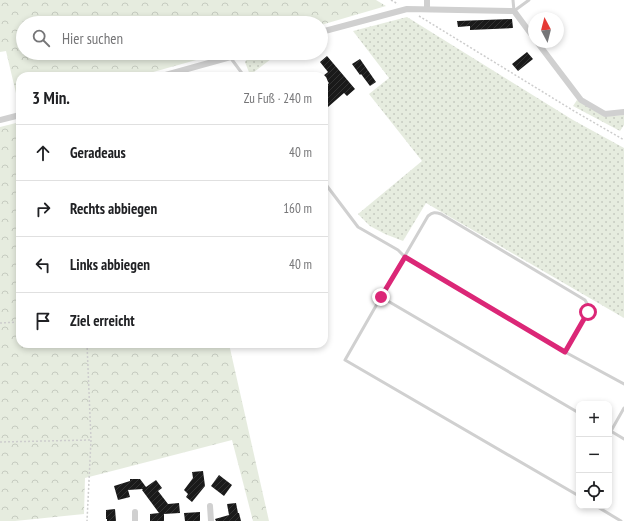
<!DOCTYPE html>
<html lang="de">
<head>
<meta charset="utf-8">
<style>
  :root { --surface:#fff; --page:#f6f6f6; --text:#202124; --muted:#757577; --line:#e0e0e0 }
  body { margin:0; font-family:"PT Sans Narrow",sans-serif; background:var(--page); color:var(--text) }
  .controls { position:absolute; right:12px; bottom:12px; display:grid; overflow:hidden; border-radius:8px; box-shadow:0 2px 6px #0003 }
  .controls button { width:36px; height:36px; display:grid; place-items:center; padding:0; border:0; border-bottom:1px solid var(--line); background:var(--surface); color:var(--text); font:20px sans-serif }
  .compass { position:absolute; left:528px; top:12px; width:36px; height:36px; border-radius:50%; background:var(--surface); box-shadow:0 2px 6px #0003; rotate:353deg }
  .stop { position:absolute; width:12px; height:12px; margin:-9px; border:3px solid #db2777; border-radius:50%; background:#fff }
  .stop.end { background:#db2777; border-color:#fff; box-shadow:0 1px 4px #0008 }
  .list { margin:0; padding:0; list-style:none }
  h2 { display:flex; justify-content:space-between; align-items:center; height:52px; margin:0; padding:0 16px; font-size:17px }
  h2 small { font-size:13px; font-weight:400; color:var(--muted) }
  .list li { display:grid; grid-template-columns:26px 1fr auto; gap:12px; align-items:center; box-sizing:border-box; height:56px; padding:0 16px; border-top:1px solid var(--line) }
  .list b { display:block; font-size:15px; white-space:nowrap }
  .list em { font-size:13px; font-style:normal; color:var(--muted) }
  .icon { flex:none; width:22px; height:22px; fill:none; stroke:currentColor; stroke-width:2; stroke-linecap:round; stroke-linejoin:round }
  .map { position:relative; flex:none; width:624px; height:521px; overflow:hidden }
  .search { position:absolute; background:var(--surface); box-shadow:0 2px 6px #0003; left:16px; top:16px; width:312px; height:44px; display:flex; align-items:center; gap:10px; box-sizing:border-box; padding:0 14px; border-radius:22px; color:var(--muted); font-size:15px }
  .panel { position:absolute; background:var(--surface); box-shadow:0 2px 6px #0003; left:16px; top:72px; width:312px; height:276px; border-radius:12px }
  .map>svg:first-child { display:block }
</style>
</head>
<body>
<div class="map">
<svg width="624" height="521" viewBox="0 0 624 521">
  <defs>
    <pattern id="grass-dots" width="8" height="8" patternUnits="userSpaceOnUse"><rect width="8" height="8" fill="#e6ecdf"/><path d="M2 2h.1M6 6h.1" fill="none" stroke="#c6cbc0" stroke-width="1.8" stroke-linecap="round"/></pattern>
    <pattern id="forest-crowns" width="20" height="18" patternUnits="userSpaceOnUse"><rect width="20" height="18" fill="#e6ecdf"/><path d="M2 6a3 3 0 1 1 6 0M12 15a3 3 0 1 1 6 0" fill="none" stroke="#c6cbc0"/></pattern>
    <pattern id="building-hatch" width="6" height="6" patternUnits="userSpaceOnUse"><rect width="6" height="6" fill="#1a1a1a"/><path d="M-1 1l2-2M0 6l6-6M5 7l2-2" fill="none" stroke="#333"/></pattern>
  </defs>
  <rect width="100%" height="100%" fill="#fff"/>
  <g fill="url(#grass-dots)">
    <polygon points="407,17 573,120 624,148 624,318 426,203 403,241 385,234 370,226 358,214 422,161 369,94 389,78 353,31"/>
    <path d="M266,53L271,59L250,75L245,62C251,53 256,54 266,53Z"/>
    <polygon points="577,100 600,114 608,116 624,115 624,125 620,131 573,106"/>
  </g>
  <g fill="url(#forest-crowns)">
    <polygon points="0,0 376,0 386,6 321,25 321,23 23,23 23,53 221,53 139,76 20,76 20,110 6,51 0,52"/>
    <polygon points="20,122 20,344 229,344 269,521 253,521 232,440 85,478 84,514 15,521 0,521 0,127"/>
  </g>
  <g fill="url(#building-hatch)">
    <polygon points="512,19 513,28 470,30 470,26 458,27 457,21"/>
    <polygon points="527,52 533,59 518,71 512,64"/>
    <polygon points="327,56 355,89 347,96 344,93 328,107 324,102 324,88 329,83 323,76 328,72 320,62"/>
    <polygon points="360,59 376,82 370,86 361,74 360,75 352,64"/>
    <polygon points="203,471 205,486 192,502 186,497 188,494 184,490 193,478 192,472"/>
    <polygon points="219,475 232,485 224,496 211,486"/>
    <polygon points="130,479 140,479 146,487 156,480 162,488 158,491 168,504 179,503 180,513 164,514 164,521 150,521 150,514 159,513 142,490 143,489 128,490 130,497 118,500 114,486 130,481"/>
    <polygon points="236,503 238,513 239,513 241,521 216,521 215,519 229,515 227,504"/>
    <polygon points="115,509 116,521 107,521 107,519 106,519 106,510"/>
    <polygon points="200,512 200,521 185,521 184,513"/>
  </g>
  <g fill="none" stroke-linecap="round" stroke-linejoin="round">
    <g stroke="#cdcdcd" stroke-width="1.5" stroke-dasharray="2 2" stroke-linecap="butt">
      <polyline points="391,0 398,4"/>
      <polyline points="419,16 574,111 624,140"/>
      <polyline points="0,323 20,322"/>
      <polyline points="87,344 91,440 87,521"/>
      <polyline points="0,442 90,440"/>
    </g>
    <g stroke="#d0d0d0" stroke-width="3">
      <polyline points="513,0 514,11"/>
      <polyline points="514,11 529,0"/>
      <polyline points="230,57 244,76"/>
      <path d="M324,182L358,227L398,250L405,257L565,352L588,312L589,307L585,300L441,214C435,212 433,212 428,216L381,297L579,413"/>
      <polyline points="381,297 345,360 579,496"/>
      <polyline points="565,352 624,384"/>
      <polyline points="609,430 624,439"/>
      <polyline points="611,431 624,408"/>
      <polyline points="596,506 621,521"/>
    </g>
    <g stroke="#d0d0d0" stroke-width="6">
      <polyline points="427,9 427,0"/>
      <polyline points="321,32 407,9 514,11 534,38"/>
      <polyline points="537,42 581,100 605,114 624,112"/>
      <polyline points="162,76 245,53"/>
      <polyline points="0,120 20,115"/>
      <polyline points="210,506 211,521"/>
      <polyline points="135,521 135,512"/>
    </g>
  </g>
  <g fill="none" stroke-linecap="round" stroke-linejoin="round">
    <polyline stroke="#db2777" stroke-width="5" points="381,297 405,257 565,352 588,312"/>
  </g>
</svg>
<div class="controls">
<button>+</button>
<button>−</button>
<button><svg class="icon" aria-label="locate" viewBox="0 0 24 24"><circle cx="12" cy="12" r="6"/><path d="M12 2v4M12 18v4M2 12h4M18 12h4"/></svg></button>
</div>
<svg class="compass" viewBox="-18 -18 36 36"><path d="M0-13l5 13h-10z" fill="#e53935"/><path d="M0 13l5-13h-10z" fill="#757577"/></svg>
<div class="stop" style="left:588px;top:312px"></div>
<div class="stop end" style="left:381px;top:297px"></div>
<div class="search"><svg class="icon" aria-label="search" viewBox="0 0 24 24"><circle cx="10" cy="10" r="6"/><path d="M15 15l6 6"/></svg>Hier suchen</div>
<section class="panel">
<h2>3 Min.<small>Zu Fuß · 240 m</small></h2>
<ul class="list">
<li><svg class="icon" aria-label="ahead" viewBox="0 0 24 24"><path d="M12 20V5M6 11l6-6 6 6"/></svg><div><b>Geradeaus</b></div><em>40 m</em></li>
<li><svg class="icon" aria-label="right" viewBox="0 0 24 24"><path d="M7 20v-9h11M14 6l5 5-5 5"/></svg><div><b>Rechts abbiegen</b></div><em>160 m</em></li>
<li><svg class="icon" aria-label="left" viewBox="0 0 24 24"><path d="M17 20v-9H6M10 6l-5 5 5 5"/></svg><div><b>Links abbiegen</b></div><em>40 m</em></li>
<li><svg class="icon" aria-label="arrive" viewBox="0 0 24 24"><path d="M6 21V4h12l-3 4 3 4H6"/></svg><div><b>Ziel erreicht</b></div></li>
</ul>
</section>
</div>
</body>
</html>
